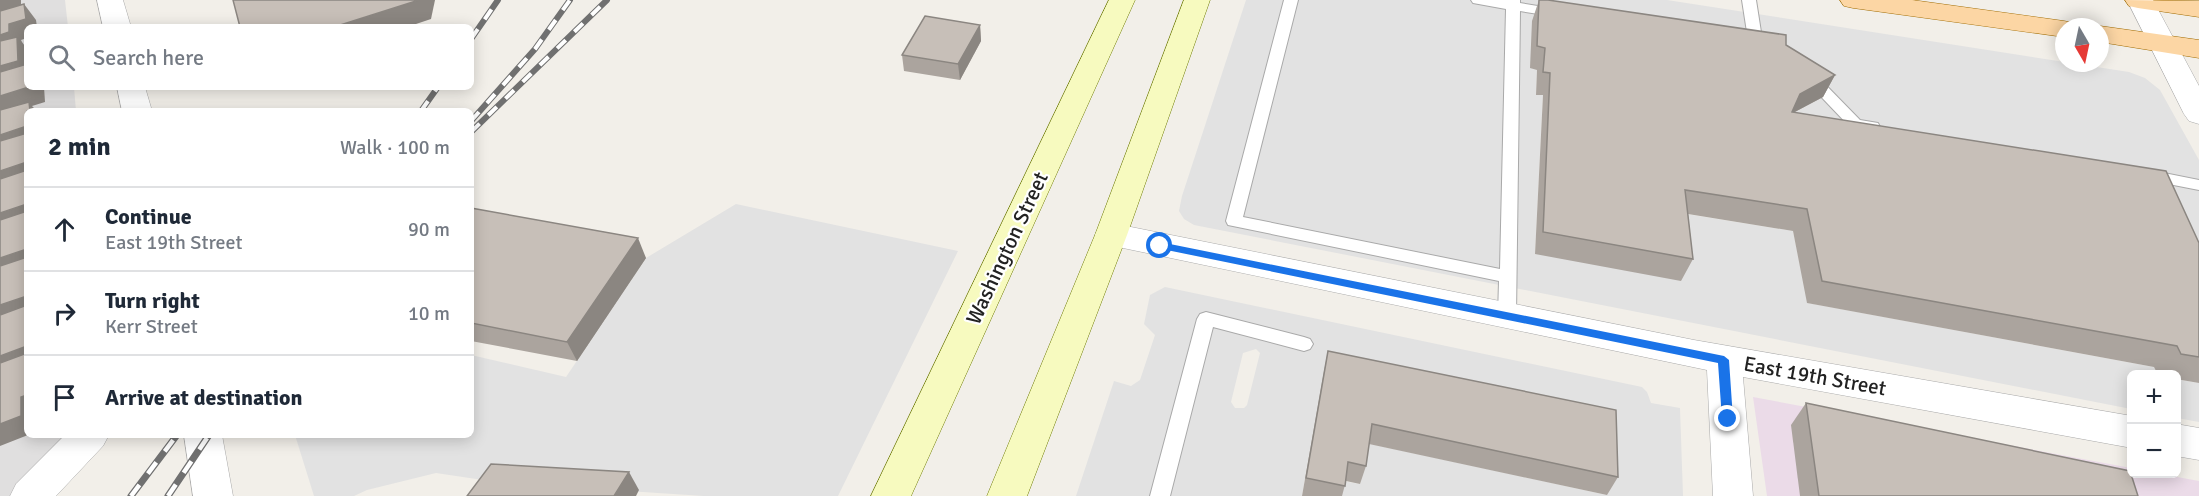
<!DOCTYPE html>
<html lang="en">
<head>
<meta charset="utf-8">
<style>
  :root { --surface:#fff; --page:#f2f2f3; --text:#1f2937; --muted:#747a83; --line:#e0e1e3 }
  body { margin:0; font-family:Signika,sans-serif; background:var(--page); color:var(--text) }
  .controls { position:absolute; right:18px; bottom:18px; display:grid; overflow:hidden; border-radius:9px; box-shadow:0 3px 15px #0003 }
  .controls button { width:54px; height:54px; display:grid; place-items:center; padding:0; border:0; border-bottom:2px solid var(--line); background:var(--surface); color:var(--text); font:30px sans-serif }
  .compass { position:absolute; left:2055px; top:18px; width:54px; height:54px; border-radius:50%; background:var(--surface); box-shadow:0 3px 15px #0003; rotate:171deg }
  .stop { position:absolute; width:18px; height:18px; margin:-14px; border:4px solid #1a73e8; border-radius:50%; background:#fff }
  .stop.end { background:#1a73e8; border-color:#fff; box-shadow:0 2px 6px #0008 }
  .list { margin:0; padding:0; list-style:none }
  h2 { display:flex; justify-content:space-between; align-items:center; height:78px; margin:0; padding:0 24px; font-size:26px }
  h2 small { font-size:20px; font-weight:400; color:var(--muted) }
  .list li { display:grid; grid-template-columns:39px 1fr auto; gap:18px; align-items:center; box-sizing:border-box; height:84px; padding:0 24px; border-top:2px solid var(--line) }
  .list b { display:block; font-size:22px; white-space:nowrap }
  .list p { margin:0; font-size:20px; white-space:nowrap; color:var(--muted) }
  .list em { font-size:20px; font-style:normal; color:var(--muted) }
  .icon { flex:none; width:33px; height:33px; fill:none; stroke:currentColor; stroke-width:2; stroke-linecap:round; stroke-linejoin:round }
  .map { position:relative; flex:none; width:2199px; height:496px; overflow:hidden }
  .search { position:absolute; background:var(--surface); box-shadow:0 3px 15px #0003; left:24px; top:24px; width:450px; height:66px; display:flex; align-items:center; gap:15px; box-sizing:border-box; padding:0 21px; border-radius:9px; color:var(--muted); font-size:22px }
  .panel { position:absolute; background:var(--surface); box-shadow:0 3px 15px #0003; left:24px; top:108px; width:450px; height:330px; border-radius:9px }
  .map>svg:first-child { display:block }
</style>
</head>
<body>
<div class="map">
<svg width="2199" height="496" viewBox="0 0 2199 496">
  <rect width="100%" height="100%" fill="#f2efe9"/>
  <polygon fill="#e0dfdf" points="0,0 65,0 68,27 27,27 27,87 74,87 76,111 27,111 27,435 72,435 11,496 0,496"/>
  <polygon fill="#ebdbe8" points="1753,397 2131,468 2132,474 2161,474 2199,481 2199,496 1767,496"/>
  <g fill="#e2e2e2" fill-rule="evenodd">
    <polygon points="1246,0 1667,0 2129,72 2145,78 2160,90 2199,160 2199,314 1787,116 1822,97 1530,69 1537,70 1536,94 1543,95 1535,254 1674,212 1793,231 1808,303 2154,367 2158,374 2132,374 2131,409 1194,225 1184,219 1179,211 1182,196"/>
    <polygon points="736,204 958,251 838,496 704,496 503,483 436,473 367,490 354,496 314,496 295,435 471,435 471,355 566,377 646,258"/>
    <path d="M1165,287L1642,387L1647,392L1651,403L1680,408L1683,496H1341L1343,481L1360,484L1366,443L1607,495L1324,371L1302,496H1076L1114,381L1131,386L1140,380L1155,335L1144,324L1150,295ZM1256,349L1260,353L1247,405L1244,408H1235L1231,402L1243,353Z"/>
    <polygon points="2176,379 2199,383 2199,422 2177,418"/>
  </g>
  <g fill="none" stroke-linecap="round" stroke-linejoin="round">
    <g stroke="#a9a9a9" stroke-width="2">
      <g id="lane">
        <polygon points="1284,0 1298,0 1243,217 1500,269 1506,9 1473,3 1471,0 1520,0 1520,3 1562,10 1562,16 1557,17 1520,11 1516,316 1513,321 1501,321 1498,316 1499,281 1228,225 1226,221"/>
        <polygon points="1742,0 1756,0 1763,45 1761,48 1751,48 1749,45"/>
        <polygon points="1811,73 1816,75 1860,120 1878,123 1880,127 1878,131 1850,127 1806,81 1804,78 1806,75"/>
        <polygon points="2149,170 2199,180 2199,190 2143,179 2141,175"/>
        <polygon points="1206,312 1304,337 1310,339 1313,344 1310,349 1304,351 1213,327 1170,496 1150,496 1197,319 1200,314"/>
      </g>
    </g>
    <g stroke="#a9a9a9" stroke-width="1">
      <g id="street">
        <polygon points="97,0 123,0 131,27 103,27"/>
        <polygon points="2127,0 2153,0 2199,86 2199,124 2189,121 2184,114"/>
        <polygon points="117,87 145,87 152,111 122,111"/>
        <polygon points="1111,223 1694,340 2132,416 2132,448 1743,377 1753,496 1713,496 1707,370 1099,243 1095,235 1099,227"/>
        <polygon points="2176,424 2199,428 2199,460 2176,456"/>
        <polygon points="65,435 109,435 103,446 56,496 10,496 16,484"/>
        <polygon points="184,435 222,435 233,496 193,496"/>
      </g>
    </g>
    <g stroke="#707d05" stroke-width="1">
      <g id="secondary">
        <polygon points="1109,0 1135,0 911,496 871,496"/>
        <polygon points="1184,0 1210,0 1127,235 1027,496 987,496 1095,235"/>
      </g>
    </g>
    <g stroke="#a06b00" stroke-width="1">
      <g id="primary">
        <polygon points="1840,0 1912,0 2064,21 2074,23 2076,27 2064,27 2064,37 1853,8 1844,6"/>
        <polygon points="2125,0 2199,1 2199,17 2138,8 2129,6"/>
        <polygon points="2100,26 2199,40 2199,58 2100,42 2100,27 2094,27"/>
      </g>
    </g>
    <use href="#lane" fill="#fff" fill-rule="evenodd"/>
    <use href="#street" fill="#fff" fill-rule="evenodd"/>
    <use href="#secondary" fill="#f7fabf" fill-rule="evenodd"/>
    <use href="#primary" fill="#fcd6a4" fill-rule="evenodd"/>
    <g stroke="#707070" stroke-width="6">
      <g id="rail-far1">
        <polyline points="471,39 498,0"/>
        <polyline points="421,111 438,87"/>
        <polyline points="471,121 535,49 570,0"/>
        <polyline points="471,132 607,0"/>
      </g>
    </g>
    <g stroke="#707070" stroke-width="7">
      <g id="rail">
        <polyline points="131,496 177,435"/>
        <polyline points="168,496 209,435"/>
      </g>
    </g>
    <use href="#rail-far1" stroke="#fff" stroke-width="4" stroke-dasharray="12" stroke-linecap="butt"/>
    <use href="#rail" stroke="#fff" stroke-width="4.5" stroke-dasharray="14" stroke-linecap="butt"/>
  </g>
  <g fill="#aba49e">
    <polygon points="1539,0 1786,45 1835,75 1823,97 1793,113 2199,243 2199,383 2176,379 2176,375 2158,375 2154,367 1807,303 1793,231 1688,214 1693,259 1681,281 1535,254 1543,95 1536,95 1537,70 1530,68 1532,21"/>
    <polygon points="980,25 981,41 960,80 904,71 902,55"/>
    <polygon points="471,208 646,258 577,361 471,341"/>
    <polygon points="1328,351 1618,477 1607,495 1369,444 1366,466 1360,484 1346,481 1342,496 1302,496 1324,371"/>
    <polygon points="1806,403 2138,496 1800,496 1791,425"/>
  </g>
  <g fill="#8b8681">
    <polygon points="0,0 21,0 21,13 0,18"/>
    <polygon points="419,0 435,0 431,19 407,27 334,27"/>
    <polygon points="24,4 36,20 37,27 27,27 27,38 21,40 22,42 27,49 27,78 0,86 0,35"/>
    <polygon points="980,25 981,41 960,80 958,64"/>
    <polygon points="1835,75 1823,97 1787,116 1800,94"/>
    <polygon points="29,87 44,87 45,102 32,106 37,111 30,111 0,119 0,96"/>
    <polygon points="27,126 27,147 0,155 0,135"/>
    <polygon points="27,162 27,183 0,192 0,171"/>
    <polygon points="27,204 27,225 0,234 0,213"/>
    <polygon points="638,238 646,258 577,361 567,342"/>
    <polygon points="27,249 27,270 0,279 0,258"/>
    <polygon points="27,296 27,317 0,327 0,305"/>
    <polygon points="27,346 27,368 0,377 0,356"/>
    <polygon points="27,395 27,435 28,435 0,446 0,424 21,397"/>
    <polygon points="629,472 639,490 636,496 614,496"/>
  </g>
  <g fill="#c7bfb8" stroke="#8b8681" stroke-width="1.5">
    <polygon points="233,0 419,0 334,27 240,27"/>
    <polygon points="1539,0 1548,0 1786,35 1786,45 1835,75 1800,94 1792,112 2166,171 2199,243 2199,357 2181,354 2177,346 1822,281 1807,209 1685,190 1693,259 1543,232 1550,73 1543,72 1545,48 1537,46"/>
    <polygon points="24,4 26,19 9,24 9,32 0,35 0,11"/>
    <polygon points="925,16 980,25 958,64 902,55"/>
    <polygon points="17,37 18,61 0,66 0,41"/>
    <polygon points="27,64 27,87 29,87 0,96 0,72"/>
    <polygon points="29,102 30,111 27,111 27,126 0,135 0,110"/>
    <polygon points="27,133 27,162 0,171 0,141"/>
    <polygon points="27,170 27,204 0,213 0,179"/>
    <polygon points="471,208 638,238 567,342 471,323"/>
    <polygon points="27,211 27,249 0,258 0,220"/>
    <polygon points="27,257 27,296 0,305 0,266"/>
    <polygon points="27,305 27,346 0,356 0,315"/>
    <polygon points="1328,351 1616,410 1618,477 1372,424 1366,466 1348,462 1345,486 1306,478"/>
    <polygon points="27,353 27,395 21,397 21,416 0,424 0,363"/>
    <polygon points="1806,403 2130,471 2138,496 1819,496"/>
    <polygon points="491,464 629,472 614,496 467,496"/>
  </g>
  <polygon fill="#1a73e8" points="1160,242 1724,356 1729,360 1733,419 1728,423 1722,419 1718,363 1157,248 1157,243"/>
  <g text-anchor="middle" stroke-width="4.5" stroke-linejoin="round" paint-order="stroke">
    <g font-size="21" fill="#222" stroke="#fff">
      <text transform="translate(1007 248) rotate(-65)" y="7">Washington Street</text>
      <text transform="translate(1815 376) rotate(10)" y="7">East 19th Street</text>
    </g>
  </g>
</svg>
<div class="controls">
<button>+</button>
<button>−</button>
</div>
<svg class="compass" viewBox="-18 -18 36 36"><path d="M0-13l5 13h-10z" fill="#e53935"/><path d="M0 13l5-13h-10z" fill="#747a83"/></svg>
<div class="stop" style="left:1160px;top:246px"></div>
<div class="stop end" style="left:1728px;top:419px"></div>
<div class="search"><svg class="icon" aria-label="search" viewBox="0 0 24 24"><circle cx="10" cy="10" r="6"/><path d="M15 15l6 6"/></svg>Search here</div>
<section class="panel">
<h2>2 min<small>Walk · 100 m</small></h2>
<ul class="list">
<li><svg class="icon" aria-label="ahead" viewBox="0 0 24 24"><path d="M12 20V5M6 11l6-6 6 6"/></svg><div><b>Continue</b><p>East 19th Street</p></div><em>90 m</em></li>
<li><svg class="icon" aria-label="right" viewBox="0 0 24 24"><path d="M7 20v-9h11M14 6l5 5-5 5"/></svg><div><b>Turn right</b><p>Kerr Street</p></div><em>10 m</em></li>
<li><svg class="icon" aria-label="arrive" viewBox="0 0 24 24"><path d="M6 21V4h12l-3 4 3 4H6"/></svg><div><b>Arrive at destination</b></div></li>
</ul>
</section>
</div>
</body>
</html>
